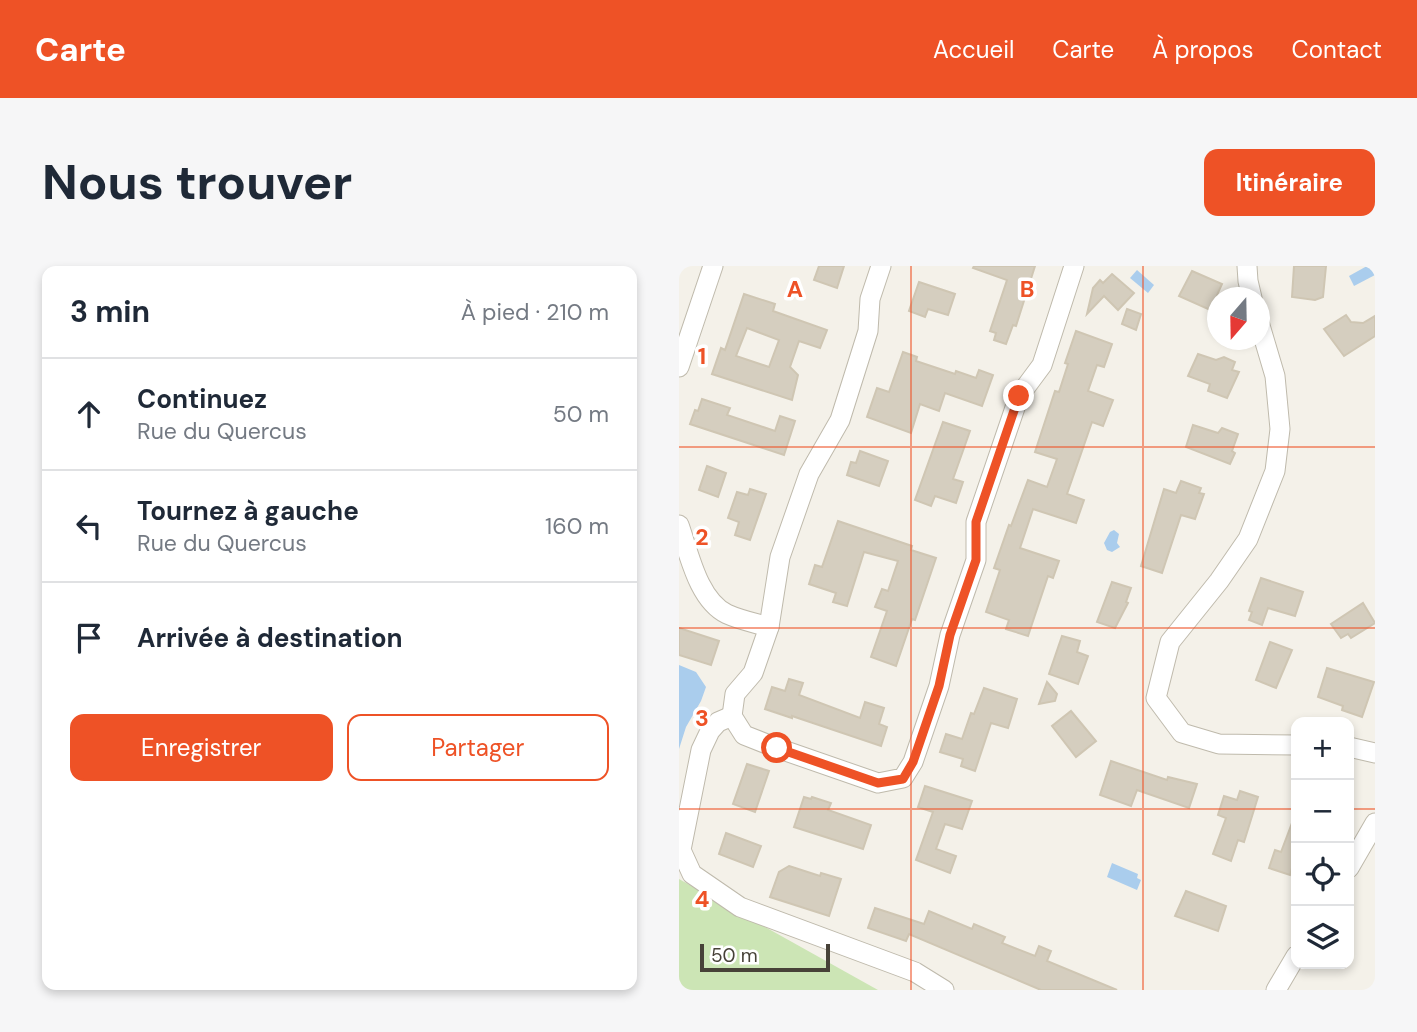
<!DOCTYPE html>
<html lang="fr">
<head>
<meta charset="utf-8">
<style>
  :root { --surface:#fff; --page:#f6f6f7; --text:#1f2937; --muted:#747a83; --line:#e0e1e3; --accent:#ee5226 }
  body { margin:0; font-family:"DM Sans",sans-serif; background:var(--page); color:var(--text) }
  .controls { position:absolute; right:21px; bottom:21px; display:grid; overflow:hidden; border-radius:14px; box-shadow:0 4px 10px #0003 }
  .controls button { width:63px; height:63px; display:grid; place-items:center; padding:0; border:0; border-bottom:2px solid var(--line); background:var(--surface); color:var(--text); font:35px sans-serif }
  .compass { position:absolute; left:528px; top:21px; width:63px; height:63px; border-radius:50%; background:var(--surface); box-shadow:0 4px 10px #0003; rotate:200deg }
  .scale { position:absolute; left:21px; bottom:18px; width:130px; box-sizing:border-box; padding-left:7px; border:4px solid #474238; border-top:0; font-size:19px; line-height:24px; white-space:nowrap; color:#474238; -webkit-text-stroke:5px #fff; paint-order:stroke }
  .stop { position:absolute; width:21px; height:21px; margin:-16px; border:5px solid #ee5226; border-radius:50%; background:#fff }
  .stop.end { background:#ee5226; border-color:#fff; box-shadow:0 2px 7px #0008 }
  .list { margin:0; padding:0; list-style:none }
  h2 { display:flex; justify-content:space-between; align-items:center; height:91px; margin:0; padding:0 28px; font-size:30px }
  h2 small { font-size:23px; font-weight:400; color:var(--muted) }
  .list li { display:grid; grid-template-columns:46px 1fr auto; gap:21px; align-items:center; box-sizing:border-box; height:112px; padding:0 28px; border-top:2px solid var(--line) }
  .list b { display:block; font-size:26px; white-space:nowrap }
  .list p { margin:0; font-size:23px; white-space:nowrap; color:var(--muted) }
  .list em { font-size:23px; font-style:normal; color:var(--muted) }
  .actions { display:flex; gap:14px; padding:21px 28px }
  .actions a { flex:1; padding:16px 0; border:2px solid var(--accent); border-radius:14px; text-align:center; font-size:24px; color:var(--accent) }
  .actions .main { background:var(--accent); color:#fff }
  .icon { flex:none; width:38px; height:38px; fill:none; stroke:currentColor; stroke-width:2; stroke-linecap:round; stroke-linejoin:round }
  .map { position:relative; flex:none; width:696px; height:724px; overflow:hidden; border-radius:14px }
  header { display:flex; align-items:center; gap:42px; box-sizing:border-box; height:98px; padding:0 35px; background:var(--accent); color:#fff }
  header strong { font-size:33px }
  nav { display:flex; gap:38px; margin-inline-start:auto; font-size:24px }
  .intro { display:flex; align-items:center; justify-content:space-between; box-sizing:border-box; height:168px; padding:0 42px }
  h1 { margin:0; font-size:49px }
  .button { padding:18px 32px; border-radius:14px; background:var(--accent); color:#fff; font-size:24px; font-weight:700 }
  main { display:flex; gap:42px; padding:0 42px }
  aside { flex:1; background:var(--surface); border-radius:14px; box-shadow:0 4px 10px #0003 }
  .map>svg:first-child { display:block }
</style>
</head>
<body>
<header>
<strong>Carte</strong>
<nav><a>Accueil</a><a>Carte</a><a>À propos</a><a>Contact</a></nav>
</header>
<div class="intro"><h1>Nous trouver</h1><a class="button">Itinéraire</a></div>
<main>
<aside>
<h2>3 min<small>À pied · 210 m</small></h2>
<ul class="list">
<li><svg class="icon" aria-label="ahead" viewBox="0 0 24 24"><path d="M12 20V5M6 11l6-6 6 6"/></svg><div><b>Continuez</b><p>Rue du Quercus</p></div><em>50 m</em></li>
<li><svg class="icon" aria-label="left" viewBox="0 0 24 24"><path d="M17 20v-9H6M10 6l-5 5 5 5"/></svg><div><b>Tournez à gauche</b><p>Rue du Quercus</p></div><em>160 m</em></li>
<li><svg class="icon" aria-label="arrive" viewBox="0 0 24 24"><path d="M6 21V4h12l-3 4 3 4H6"/></svg><div><b>Arrivée à destination</b></div></li>
</ul>
<div class="actions"><a class="main">Enregistrer</a><a>Partager</a></div>
</aside>
<div class="map">
<svg width="696" height="724" viewBox="0 0 696 724">
  <rect width="100%" height="100%" fill="#f4f1e9"/>
  <polygon fill="#cce5b5" points="0,613 199,724 0,724"/>
  <g fill="#aacded">
    <polygon points="688,0 692,0 696,9 675,20 670,10"/>
    <polygon points="458,4 475,19 469,27 451,12"/>
    <polygon points="435,264 440,268 438,277 441,281 433,286 428,284 425,277 431,266"/>
    <polygon points="0,399 17,406 27,421 22,435 7,461 0,483"/>
    <polygon points="433,597 459,608 458,612 462,614 458,624 428,611"/>
  </g>
  <g fill="#d5cebf" stroke="#cfc6b3" stroke-width="2" fill-rule="evenodd">
    <polygon points="140,0 165,0 158,22 135,14"/>
    <polygon points="295,0 356,0 337,60 334,59 327,78 315,74 317,67 311,65 328,14 294,2"/>
    <polygon points="615,0 647,0 644,31 636,34 613,31"/>
    <polygon points="513,5 543,18 538,29 538,47 500,30"/>
    <polygon points="433,8 455,27 439,44 425,30 408,48 414,22 421,14 424,17"/>
    <polygon points="240,16 276,28 269,49 249,43 246,51 230,45"/>
    <path d="M65,28L96,38L94,45L148,64L141,82L120,75L111,101L119,109L113,134L33,108L42,82L46,84ZM68,62L100,74L90,101L57,90Z"/>
    <polygon points="448,43 462,48 457,64 443,58"/>
    <polygon points="667,49 672,56 684,57 696,50 696,70 665,90 645,63"/>
    <polygon points="397,65 433,78 425,101 418,99 409,125 434,134 424,160 413,156 388,228 405,234 397,257 354,243 341,282 380,295 374,312 369,310 349,370 327,363 330,354 307,346 321,304 315,302 330,259 332,260 349,214 368,221 378,193 356,186 376,125 380,126 389,98 386,97"/>
    <polygon points="224,86 238,91 237,95 276,108 277,105 297,112 300,104 314,109 303,140 266,127 260,145 241,138 232,167 188,151 198,122 210,126"/>
    <polygon points="519,88 537,94 545,91 556,96 553,104 560,106 548,132 529,125 531,118 509,110"/>
    <polygon points="23,133 51,142 48,149 96,165 101,150 116,155 105,189 11,158 16,144 19,145"/>
    <polygon points="264,156 291,165 274,213 284,216 277,237 256,230 252,240 236,234"/>
    <polygon points="514,159 539,167 543,162 559,168 553,185 556,187 551,198 507,181"/>
    <polygon points="181,185 209,195 200,220 168,209 172,196 177,197"/>
    <polygon points="28,200 47,207 39,231 20,224"/>
    <polygon points="502,215 522,222 520,227 525,228 516,253 502,249 483,307 462,300 485,223 497,227"/>
    <polygon points="71,223 87,228 71,274 56,269 60,256 49,252 58,226 69,229"/>
    <polygon points="159,255 233,280 232,284 257,292 236,354 233,353 217,400 192,391 208,345 196,341 203,323 209,325 219,295 185,286 168,340 154,336 157,327 130,318 136,299 143,301"/>
    <polygon points="582,312 624,326 616,350 589,342 583,359 570,354 573,346 570,345"/>
    <polygon points="433,316 452,322 447,336 449,337 436,362 418,356"/>
    <polygon points="684,337 696,357 672,372 669,368 662,372 652,358"/>
    <polygon points="0,362 40,375 32,399 0,389"/>
    <polygon points="383,370 401,375 398,386 409,390 399,418 370,408"/>
    <polygon points="591,376 613,384 597,422 577,414"/>
    <polygon points="648,402 695,416 683,451 663,444 664,440 639,431"/>
    <polygon points="110,413 124,417 120,429 181,452 186,436 205,442 200,458 208,461 202,480 113,450 113,452 86,443 93,421 106,425"/>
    <polygon points="368,416 378,428 376,435 360,438"/>
    <polygon points="305,422 338,433 329,462 312,457 296,505 282,500 284,493 261,486 267,468 283,473 292,447 295,448"/>
    <polygon points="392,445 417,475 397,491 373,460"/>
    <polygon points="432,495 488,514 489,511 518,518 510,542 458,524 452,540 421,529"/>
    <polygon points="68,498 90,505 76,546 54,538"/>
    <polygon points="246,520 293,535 283,563 266,558 257,583 277,590 271,607 237,594 254,546 239,541"/>
    <polygon points="561,525 579,531 565,576 559,574 552,595 534,588 547,552 539,549 545,530 558,534"/>
    <polygon points="125,531 132,533 133,531 152,537 149,544 192,559 184,583 115,561"/>
    <polygon points="616,549 617,603 613,602 611,609 590,602 596,584 602,586"/>
    <polygon points="47,567 82,580 74,601 40,588"/>
    <polygon points="110,600 141,610 142,607 162,613 150,650 91,631 100,606"/>
    <polygon points="507,625 547,640 539,665 496,650"/>
    <polygon points="196,642 245,658 250,645 293,663 295,658 326,671 323,677 356,690 360,680 372,685 368,695 438,724 362,724 230,668 227,675 189,662"/>
  </g>
  <g fill="none" stroke-linecap="round" stroke-linejoin="round">
    <g stroke="#bfbaac" stroke-width="21">
      <g id="minor">
        <polyline points="568,0 569,15 573,32"/>
        <polyline points="580,56 596,110 601,163 596,205 569,273 540,315 491,376 477,432 503,467 540,478 617,479"/>
        <polyline points="0,101 34,0"/>
        <path d="M0,259C10,287 19,334 48,348C61,354 76,357 90,361"/>
        <polyline points="53,450 65,469 98,482 199,517 224,512 234,496 260,420 271,369 297,294 297,256 340,130 363,99 395,0"/>
        <polyline points="53,450 56,428 74,407 90,361 101,291 130,208 161,154 189,65 191,33 202,0"/>
        <polyline points="53,450 39,456 31,465 22,484 2,584 13,608 61,641 236,706 265,724"/>
        <polyline points="670,481 696,487"/>
        <polyline points="670,602 696,557"/>
        <polyline points="597,724 617,690"/>
      </g>
    </g>
    <use href="#minor" stroke="#fff" stroke-width="19"/>
  </g>
  <g fill="none" stroke-linecap="round" stroke-linejoin="round">
    <polyline stroke="#ee5226" stroke-width="9" points="98,482 199,517 224,513 234,496 260,420 271,369 297,294 297,256 340,130"/>
  </g>
  <path fill="none" stroke="#ee5226" stroke-width="2" stroke-opacity="0.55" d="M232,0V724M464,0V724M0,181H696M0,362H696M0,543H617M670,543H696"/>
  <g font-size="23" text-anchor="middle" font-weight="bold" fill="#ee5226" stroke="#fff" stroke-width="7" stroke-linejoin="round" paint-order="stroke">
    <text x="116" y="31">A</text>
    <text x="348" y="31">B</text>
    <text x="23" y="98">1</text>
    <text x="23" y="279">2</text>
    <text x="23" y="460">3</text>
    <text x="23" y="641">4</text>
  </g>
</svg>
<div class="controls">
<button>+</button>
<button>−</button>
<button><svg class="icon" aria-label="locate" viewBox="0 0 24 24"><circle cx="12" cy="12" r="6"/><path d="M12 2v4M12 18v4M2 12h4M18 12h4"/></svg></button>
<button><svg class="icon" aria-label="layers" viewBox="0 0 24 24"><path d="M12 4l9 5-9 5-9-5zM3 14l9 5 9-5"/></svg></button>
</div>
<svg class="compass" viewBox="-18 -18 36 36"><path d="M0-13l5 13h-10z" fill="#e53935"/><path d="M0 13l5-13h-10z" fill="#747a83"/></svg>
<div class="scale">50 m</div>
<div class="stop" style="left:98px;top:482px"></div>
<div class="stop end" style="left:340px;top:130px"></div>
</div>
</main>
</body>
</html>
